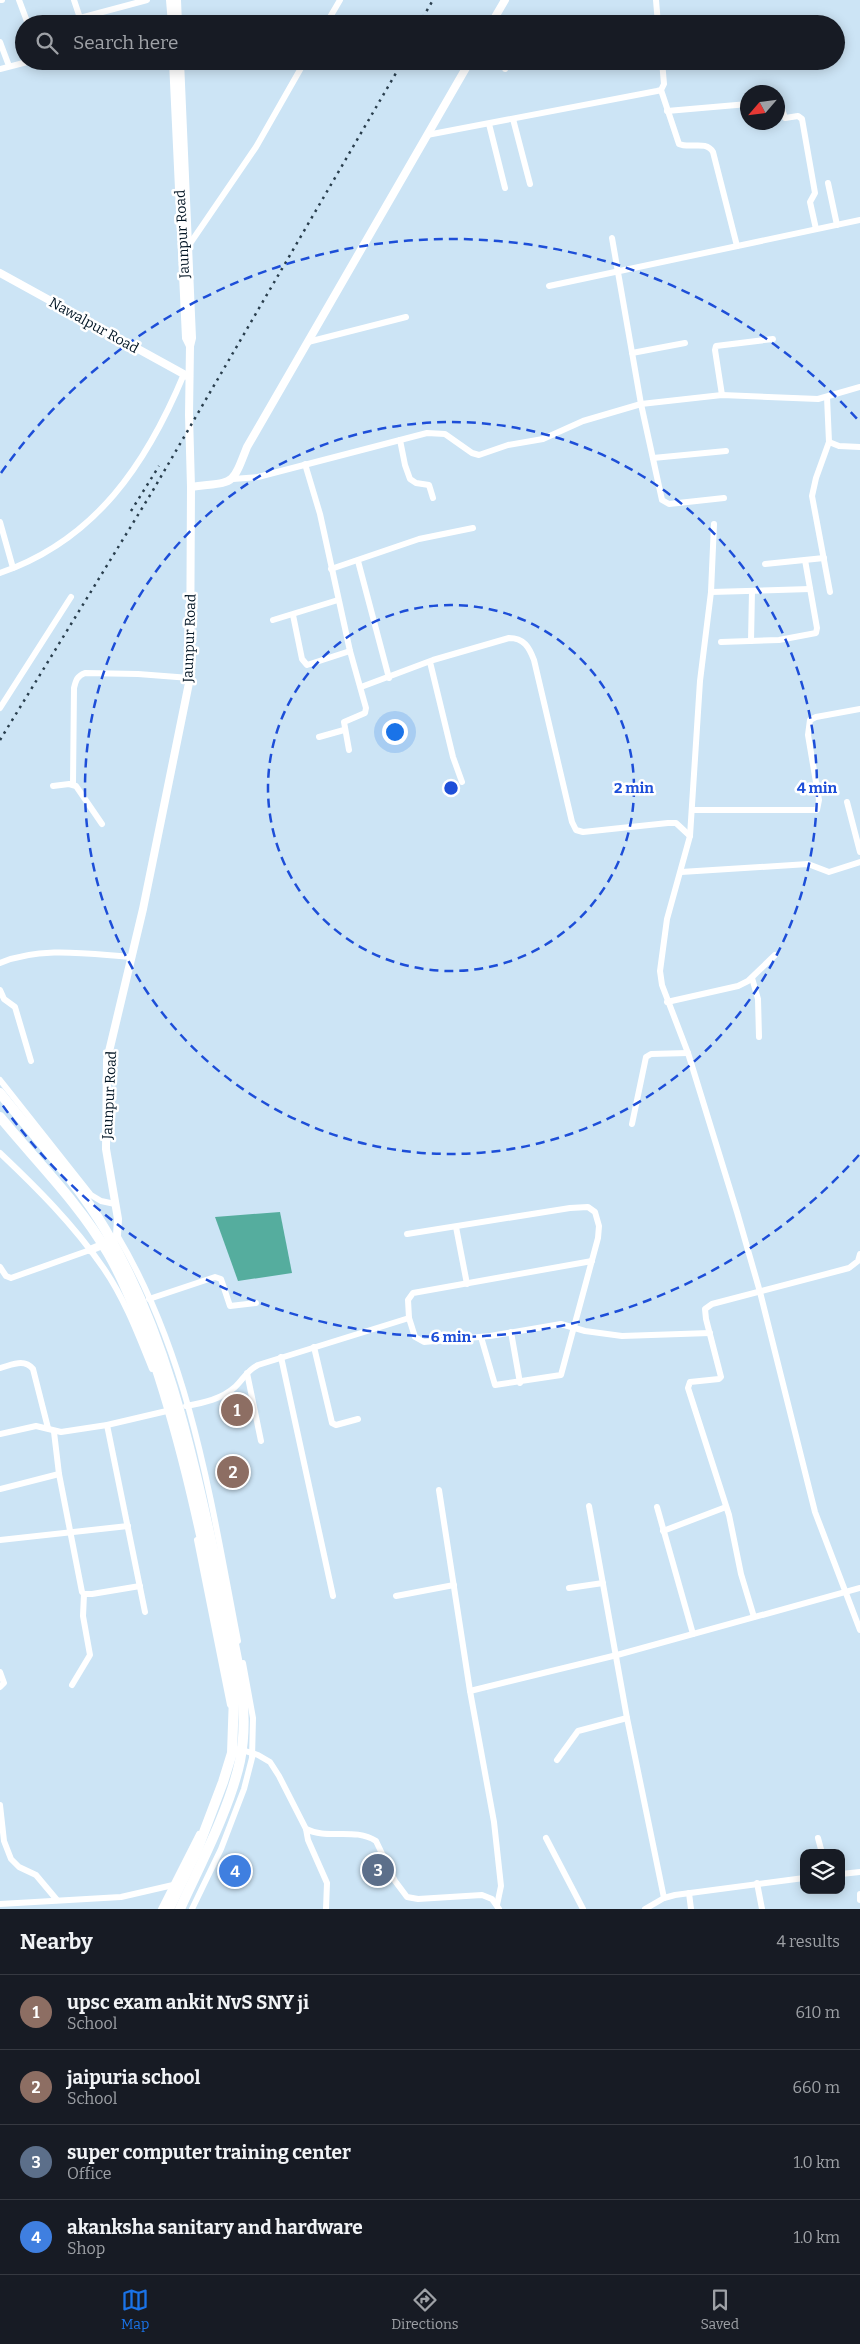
<!DOCTYPE html>
<html lang="en">
<head>
<meta charset="utf-8">
<style>
  :root { --surface:#171b24; --page:#20242c; --text:#f1f3f6; --muted:#9ea1a6; --line:#363941; --accent:#1a73e8 }
  body { margin:0; font-family:Bitter,serif; background:var(--page); color:var(--text) }
  .controls { position:absolute; right:15px; bottom:15px; display:grid; overflow:hidden; border-radius:10px; box-shadow:0 2px 12px #0003 }
  .controls button { width:45px; height:45px; display:grid; place-items:center; padding:0; border:0; border-bottom:1px solid var(--line); background:var(--surface); color:var(--text); font:25px sans-serif }
  .compass { position:absolute; left:740px; top:85px; width:45px; height:45px; border-radius:50%; background:var(--surface); box-shadow:0 2px 12px #0003; rotate:242deg }
  .you { position:absolute; left:394px; top:731px; width:18px; height:18px; margin:-12px; border:4px solid #fff; border-radius:50%; background:#1a73e8; box-shadow:0 0 0 8px #1a73e833 }
  .badge { display:grid; place-items:center; width:32px; height:32px; border-radius:50%; background:var(--accent); color:#fff; font-size:16px; font-weight:700 }
  .pin { position:absolute; translate:-50% -50%; border:2px solid #fff; box-shadow:0 1px 5px #0006 }
  .list { margin:0; padding:0; list-style:none }
  h2 { display:flex; justify-content:space-between; align-items:center; height:65px; margin:0; padding:0 20px; font-size:21px }
  h2 small { font-size:16px; font-weight:400; color:var(--muted) }
  .list li { display:grid; grid-template-columns:32px 1fr auto; gap:15px; align-items:center; box-sizing:border-box; height:75px; padding:0 20px; border-top:1px solid var(--line) }
  .list b { display:block; font-size:19px; white-space:nowrap }
  .list p { margin:0; font-size:16px; white-space:nowrap; color:var(--muted) }
  .list em { font-size:16px; font-style:normal; color:var(--muted) }
  .icon { flex:none; width:28px; height:28px; fill:none; stroke:currentColor; stroke-width:2; stroke-linecap:round; stroke-linejoin:round }
  .map { position:relative; flex:none; width:860px; height:1909px; overflow:hidden }
  .search { position:absolute; background:var(--surface); box-shadow:0 2px 12px #0003; left:15px; right:15px; top:15px; height:55px; display:flex; align-items:center; gap:12px; box-sizing:border-box; padding:0 18px; border-radius:28px; color:var(--muted); font-size:19px }
  .sheet { height:365px; background:var(--surface) }
  nav { display:flex; justify-content:space-around; align-items:center; box-sizing:border-box; height:70px; border-top:1px solid var(--line); background:var(--surface); font-size:14px; color:var(--muted) }
  nav a { display:grid; justify-items:center; gap:2px }
  nav .on { color:var(--accent) }
  .map>svg:first-child { display:block }
</style>
</head>
<body>
<div class="map">
<svg width="860" height="1909" viewBox="0 0 860 1909">
  <rect width="100%" height="100%" fill="#cce4f5"/>
  <polygon fill="#55ad9e" points="280,1212 292,1273 238,1281 215,1217"/>
  <g fill="none" stroke-linecap="round" stroke-linejoin="round">
    <g stroke="#fff" stroke-width="6">
      <polyline points="0,0 2,0"/>
      <polyline points="19,0 28,24"/>
      <polyline points="74,0 80,18"/>
      <polyline points="656,0 658,24"/>
      <polyline points="81,24 80,18 147,0"/>
      <polyline points="326,24 340,0"/>
      <polyline points="0,42 9,66"/>
      <polyline points="504,61 505,69"/>
      <polyline points="0,69 31,61"/>
      <path d="M661,90L679,144C690,149 706,140 713,152L737,246"/>
      <polyline points="778,97 785,118 798,116 802,119 815,193 810,202 816,229"/>
      <polyline points="667,111 748,104"/>
      <polyline points="513,119 530,184"/>
      <polyline points="489,124 505,188"/>
      <polyline points="427,135 657,91 661,90 664,84 662,61"/>
      <polyline points="828,183 837,225"/>
      <polyline points="612,238 641,404 662,500 669,504 724,498"/>
      <polyline points="187,248 256,147 305,61"/>
      <polyline points="549,286 860,220"/>
      <polyline points="308,342 406,317"/>
      <polyline points="632,353 685,343"/>
      <polyline points="722,395 715,350 716,346 773,339"/>
      <polyline points="827,397 829,442 816,478 812,496 830,592"/>
      <polyline points="400,440 405,465 410,479 416,483 429,485 433,498"/>
      <polyline points="829,442 839,446 860,447"/>
      <polyline points="653,458 726,451"/>
      <polyline points="305,464 320,514 350,651 366,708 365,713 344,722 349,750"/>
      <polyline points="233,479 258,477 427,433 445,434 472,453 479,455 508,445 543,439 583,421 641,404 722,395 818,399 860,387"/>
      <polyline points="0,522 13,568"/>
      <polyline points="714,524 711,592 700,681 690,836 667,919 660,971 662,985 688,1053 737,1212 760,1292 815,1512 860,1630"/>
      <polyline points="358,561 389,678"/>
      <polyline points="765,564 824,558"/>
      <polyline points="331,569 419,539 473,528"/>
      <path d="M0,573C96,540 147,463 184,374"/>
      <polyline points="711,592 810,589"/>
      <polyline points="293,615 302,659 307,665 350,651"/>
      <polyline points="273,620 338,600"/>
      <polyline points="751,641 752,591"/>
      <polyline points="721,642 779,640 816,633 817,628 805,560"/>
      <polyline points="430,662 453,757 462,782"/>
      <path d="M361,687L433,660L509,638C524,638 529,647 534,660L572,822L576,830L583,832L668,823H676L690,836"/>
      <polyline points="0,708 71,597"/>
      <polyline points="319,737 344,730"/>
      <path d="M73,784L74,688C76,680 77,676 85,673L138,674L190,678"/>
      <polyline points="53,786 69,784 76,786 102,824"/>
      <polyline points="847,802 860,852"/>
      <polyline points="693,810 817,810 819,800 808,735 810,720 816,717 860,709"/>
      <polyline points="681,872 808,864 829,872 860,862"/>
      <path d="M0,963C41,946 88,954 131,957"/>
      <polyline points="752,978 758,999 759,1037"/>
      <polyline points="0,990 4,999 15,1007 31,1061"/>
      <polyline points="667,1002 738,986 748,981 775,955"/>
      <polyline points="0,1080 91,1195 101,1201 115,1204"/>
      <polyline points="632,1124 646,1057 651,1054 688,1053"/>
      <path d="M0,1153C37,1188 73,1224 102,1266C124,1297 138,1334 152,1369"/>
      <polyline points="456,1227 467,1284"/>
      <polyline points="407,1234 570,1208 588,1207 595,1212 599,1226 598,1238 561,1375 495,1385 481,1337"/>
      <path d="M117,1235C191,1359 211,1502 238,1641"/>
      <polyline points="592,1261 413,1293 408,1300 409,1318 415,1337 424,1342 490,1336 561,1324 585,1331 622,1336 710,1333"/>
      <polyline points="0,1267 6,1276 11,1278 90,1250"/>
      <polyline points="149,1299 215,1277 221,1279 230,1306 256,1303"/>
      <polyline points="511,1332 520,1383"/>
      <polyline points="314,1347 332,1423 336,1425 358,1419"/>
      <polyline points="281,1357 333,1596"/>
      <path d="M0,1368C12,1365 24,1358 33,1369L48,1428"/>
      <polyline points="247,1373 261,1441"/>
      <path d="M186,1406C203,1403 222,1399 235,1387C243,1380 247,1370 258,1365L409,1318"/>
      <polyline points="107,1425 145,1612"/>
      <polyline points="54,1432 59,1474 82,1592 84,1594 92,1594 140,1586"/>
      <polyline points="0,1434 36,1426 61,1432 107,1425 171,1410"/>
      <polyline points="0,1489 59,1474"/>
      <polyline points="439,1490 470,1691 494,1822 501,1886 497,1905"/>
      <polyline points="589,1506 627,1718 664,1898"/>
      <polyline points="657,1507 693,1634"/>
      <polyline points="663,1531 726,1507"/>
      <polyline points="0,1540 128,1526"/>
      <polyline points="197,1540 230,1705"/>
      <polyline points="569,1588 603,1583"/>
      <polyline points="396,1596 454,1585"/>
      <polyline points="754,1617 741,1574 729,1515 688,1388 690,1382 719,1379 721,1377 706,1319 705,1309 712,1304 849,1268 858,1261 860,1254"/>
      <polyline points="0,1672 4,1683 0,1687"/>
      <polyline points="72,1685 90,1655 83,1616 84,1594"/>
      <polyline points="470,1691 617,1655 860,1588"/>
      <path d="M239,1749L258,1755L270,1762L279,1776L306,1829C327,1840 355,1827 376,1841L395,1881L407,1897L418,1899L482,1895L492,1899L499,1909"/>
      <polyline points="557,1760 578,1731 627,1718"/>
      <polyline points="0,1805 4,1841 11,1859 19,1867 36,1875 57,1900"/>
      <polyline points="306,1829 308,1840 327,1883 326,1909"/>
      <polyline points="546,1838 583,1909"/>
      <polyline points="818,1838 822,1853"/>
      <polyline points="841,1874 860,1872"/>
      <polyline points="757,1883 762,1909"/>
      <polyline points="689,1893 691,1909"/>
      <polyline points="860,1894 860,1900"/>
      <polyline points="0,1904 121,1897 173,1885"/>
      <polyline points="161,1909 199,1834"/>
      <polyline points="192,1909 221,1849 244,1789 252,1758 253,1718 243,1663"/>
      <polyline points="645,1909 664,1898 675,1895 804,1878"/>
    </g>
    <g stroke="#fff" stroke-width="8">
      <polyline points="170,0 172,24"/>
      <polyline points="177,0 178,24"/>
      <polyline points="491,24 505,0"/>
      <polyline points="180,61 192,338 190,346"/>
      <polyline points="0,273 189,377"/>
      <path d="M191,487C235,481 231,488 247,447L470,61"/>
      <polyline points="90,1250 114,1240 117,1235 118,1219 106,1149 107,1060 143,909 190,678 191,487 189,415 190,346 186,338 173,61"/>
    </g>
    <g stroke="#fff" stroke-width="10">
      <path d="M0,1093C35,1137 78,1183 106,1231C169,1338 193,1461 220,1581C232,1638 252,1701 240,1761C230,1808 200,1865 180,1909"/>
      <path d="M0,1117C37,1162 79,1203 108,1253C125,1282 137,1315 149,1346C186,1451 206,1560 230,1668L234,1696L232,1753L223,1782L198,1848L169,1909"/>
    </g>
    <g stroke="#293e4d" stroke-width="2.5" stroke-dasharray="2.5 5" stroke-linecap="butt">
      <polyline points="419,24 433,0"/>
      <polyline points="131,511 159,466"/>
      <polyline points="0,740 152,492 403,61"/>
    </g>
  </g>
  <g fill="none" stroke="#1d4ed8" stroke-width="2.5" stroke-dasharray="9 6">
    <circle cx="451" cy="788" r="183"/>
    <circle cx="451" cy="788" r="366"/>
    <path d="M859 1155A549 549 0 0 1 1 1103M1 473A549 549 0 0 1 859 421"/>
  </g>
  <g text-anchor="middle" stroke-width="5" stroke-linejoin="round" paint-order="stroke">
    <g font-size="14" fill="#001423" stroke="#fff">
      <text transform="translate(182 234) rotate(-93)" y="5">Jaunpur Road</text>
      <text transform="translate(94 325) rotate(29)" y="5">Nawalpur Road</text>
      <text transform="translate(189 638) rotate(-88)" y="5">Jaunpur Road</text>
      <text transform="translate(109 1095) rotate(-87)" y="5">Jaunpur Road</text>
    </g>
  </g>
  <circle cx="451" cy="788" r="8" fill="#1d4ed8" stroke="#fff" stroke-width="2.5"/>
  <g font-size="15" text-anchor="middle" font-weight="bold" fill="#1d4ed8" stroke="#fff" stroke-width="5" stroke-linejoin="round" paint-order="stroke">
    <text x="634" y="793">2 min</text>
    <text x="817" y="793">4 min</text>
    <text x="451" y="1342">6 min</text>
  </g>
</svg>
<div class="controls">
<button><svg class="icon" aria-label="layers" viewBox="0 0 24 24"><path d="M12 4l9 5-9 5-9-5zM3 14l9 5 9-5"/></svg></button>
</div>
<svg class="compass" viewBox="-18 -18 36 36"><path d="M0-13l5 13h-10z" fill="#e53935"/><path d="M0 13l5-13h-10z" fill="#9ea1a6"/></svg>
<div class="you"></div>
<div class="pin badge" style="left:237px;top:1410px;background:#8d6e63">1</div>
<div class="pin badge" style="left:233px;top:1472px;background:#8d6e63">2</div>
<div class="pin badge" style="left:378px;top:1870px;background:#5c6f8a">3</div>
<div class="pin badge" style="left:235px;top:1871px;background:#3f7fe0">4</div>
<div class="search"><svg class="icon" aria-label="search" viewBox="0 0 24 24"><circle cx="10" cy="10" r="6"/><path d="M15 15l6 6"/></svg>Search here</div>
</div>
<section class="sheet">
<h2>Nearby<small>4 results</small></h2>
<ul class="list">
<li><span class="badge" style="background:#8d6e63">1</span><div><b>upsc exam ankit NvS SNY ji</b><p>School</p></div><em>610 m</em></li>
<li><span class="badge" style="background:#8d6e63">2</span><div><b>jaipuria school</b><p>School</p></div><em>660 m</em></li>
<li><span class="badge" style="background:#5c6f8a">3</span><div><b>super computer training center</b><p>Office</p></div><em>1.0 km</em></li>
<li><span class="badge" style="background:#3f7fe0">4</span><div><b>akanksha sanitary and hardware</b><p>Shop</p></div><em>1.0 km</em></li>
</ul>
</section>
<nav>
<a class="on"><svg class="icon" aria-label="map" viewBox="0 0 24 24"><path d="M3 6l6-2 6 2 6-2v14l-6 2-6-2-6 2zM9 4v14M15 6v14"/></svg>Map</a>
<a><svg class="icon" aria-label="directions" viewBox="0 0 24 24"><path d="M12 3l9 9-9 9-9-9zM9 14v-3h6M13 9l2 2-2 2"/></svg>Directions</a>
<a><svg class="icon" aria-label="saved" viewBox="0 0 24 24"><path d="M7 4h10v16l-5-4-5 4z"/></svg>Saved</a>
</nav>
</body>
</html>
